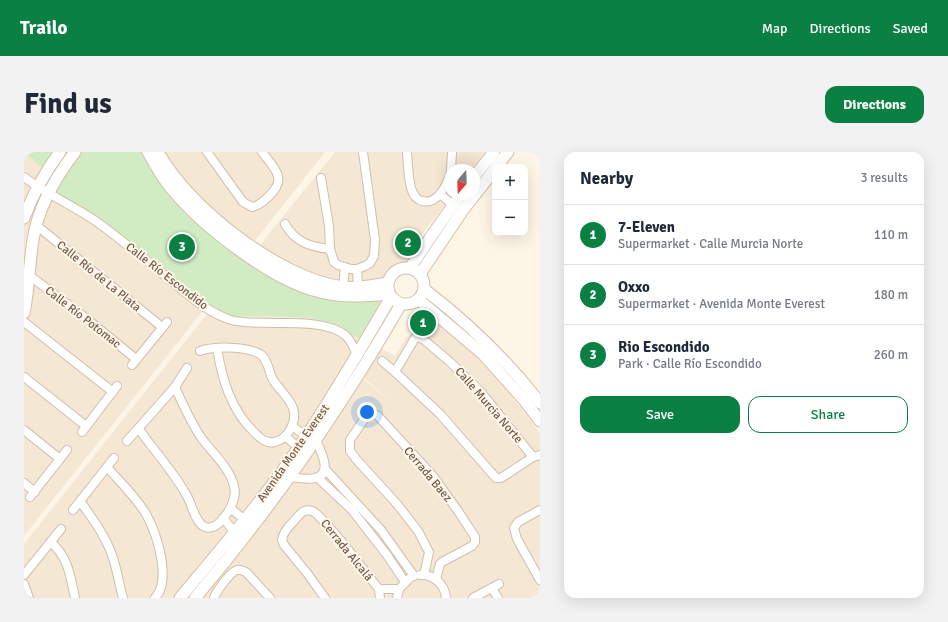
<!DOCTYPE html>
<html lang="en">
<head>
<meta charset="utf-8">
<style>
  :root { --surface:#fff; --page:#f2f2f3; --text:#1f2937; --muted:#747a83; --line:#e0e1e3; --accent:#0b8043 }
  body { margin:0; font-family:Signika,sans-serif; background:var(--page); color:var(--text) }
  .controls { position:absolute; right:12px; top:12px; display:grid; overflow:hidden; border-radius:8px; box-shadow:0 4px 16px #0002 }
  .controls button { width:36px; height:36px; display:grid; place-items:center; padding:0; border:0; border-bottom:1px solid var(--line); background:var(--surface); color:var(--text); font:20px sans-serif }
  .compass { position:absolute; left:420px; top:12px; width:36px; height:36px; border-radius:50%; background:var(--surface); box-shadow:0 4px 16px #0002; rotate:199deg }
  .you { position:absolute; left:343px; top:260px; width:14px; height:14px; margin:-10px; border:3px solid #fff; border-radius:50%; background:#1a73e8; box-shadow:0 0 0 6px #1a73e833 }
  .badge { display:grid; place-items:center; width:26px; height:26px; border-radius:50%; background:var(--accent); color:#fff; font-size:13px; font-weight:700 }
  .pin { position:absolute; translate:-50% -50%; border:2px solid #fff; box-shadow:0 1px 4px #0006 }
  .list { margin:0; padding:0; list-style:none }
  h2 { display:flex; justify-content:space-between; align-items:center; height:52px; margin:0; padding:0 16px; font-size:17px }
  h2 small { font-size:13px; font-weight:400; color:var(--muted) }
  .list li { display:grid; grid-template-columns:26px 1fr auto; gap:12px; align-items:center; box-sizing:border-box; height:60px; padding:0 16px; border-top:1px solid var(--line) }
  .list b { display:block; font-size:15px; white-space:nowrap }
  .list p { margin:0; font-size:13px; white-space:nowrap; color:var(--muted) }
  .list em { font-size:13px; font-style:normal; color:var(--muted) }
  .actions { display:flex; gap:8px; padding:12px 16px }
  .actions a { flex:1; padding:9px 0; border:1px solid var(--accent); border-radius:12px; text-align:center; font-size:14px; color:var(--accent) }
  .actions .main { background:var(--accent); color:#fff }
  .map { position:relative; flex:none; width:516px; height:446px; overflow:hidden; border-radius:12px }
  header { display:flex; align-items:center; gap:24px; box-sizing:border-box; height:56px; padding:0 20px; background:var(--accent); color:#fff }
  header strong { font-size:19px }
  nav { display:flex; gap:22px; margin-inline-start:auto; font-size:14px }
  .intro { display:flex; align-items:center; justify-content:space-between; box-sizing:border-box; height:96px; padding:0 24px }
  h1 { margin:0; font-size:28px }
  .button { padding:10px 18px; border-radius:12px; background:var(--accent); color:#fff; font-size:14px; font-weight:700 }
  main { display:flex; gap:24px; padding:0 24px }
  aside { flex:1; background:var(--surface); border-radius:12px; box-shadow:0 4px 16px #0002 }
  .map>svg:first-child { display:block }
</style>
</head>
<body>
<header>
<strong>Trailo</strong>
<nav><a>Map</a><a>Directions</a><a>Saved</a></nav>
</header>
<div class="intro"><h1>Find us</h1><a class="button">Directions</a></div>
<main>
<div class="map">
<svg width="516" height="446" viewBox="0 0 516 446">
  <rect width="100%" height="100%" fill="#fdf5e5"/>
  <g fill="#f4e7d3">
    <polygon points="0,0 301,0 233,86 173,166 0,384"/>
    <polygon points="311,0 461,0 447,18 426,18 426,42 429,42 398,82 322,213 371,253 340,226 357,196 371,204 382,186 388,181 396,179 402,183 412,169 447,197 483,238 516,281 516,446 0,446 0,392 183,162 244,83"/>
  </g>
  <g fill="#d1ebc3">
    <polygon points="0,0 36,0 22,19"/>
    <polygon points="57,0 121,0 137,27 162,61 199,91 354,147 356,154 344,180 336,186 325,183 316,173 287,166 259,164 210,164 193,159 56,53 29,41"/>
  </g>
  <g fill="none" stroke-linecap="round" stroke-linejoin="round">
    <g stroke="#d0bfad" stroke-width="10">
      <g id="street">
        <path d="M183,0L219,50L228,55C234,54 239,50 244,45C264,27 251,17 238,0"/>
        <path d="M383,0C384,11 384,31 389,41C391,45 394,48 398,49C413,53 422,34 426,23"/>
        <polyline points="427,18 428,0"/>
        <path d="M0,25C23,43 49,53 73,70C98,88 122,108 146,128C165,143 184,161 207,168C238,176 295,163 321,183C327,188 330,196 333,203"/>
        <polyline points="297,26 305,74 306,97 310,110 314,113 327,117 333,117 341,114 346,111 350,104 351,88 339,0"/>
        <polyline points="416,42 429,53"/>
        <path d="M261,72C271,90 286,95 306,97"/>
        <polyline points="12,73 138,175"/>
        <polyline points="333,117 334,135"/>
        <polyline points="1,123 6,124 58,163 112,207"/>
        <polyline points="319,135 321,116"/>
        <polyline points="0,170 89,240"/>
        <path d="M176,199C191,194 221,194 236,202C243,206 245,219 248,226C254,237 265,245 269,256C271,262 270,269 268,274C265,281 259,288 251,290C242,292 236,286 230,280C207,258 198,227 193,196"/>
        <polyline points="358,209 371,220 416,262 472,326 477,326 509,305 516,303"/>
        <polyline points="108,213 143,170"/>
        <polyline points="371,220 391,186 394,185 399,187 426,210 456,239 509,305"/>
        <polyline points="0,225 62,274"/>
        <polyline points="268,274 282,284"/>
        <path d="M115,277C130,299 150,320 163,344C168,352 171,371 181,375C194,380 208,356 210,346C211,342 211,337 210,334C205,314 187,300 176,284C166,268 158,251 151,235"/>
        <polyline points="0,278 36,307"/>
        <polyline points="58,280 93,234"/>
        <polyline points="261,284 275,296"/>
        <polyline points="103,289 151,235 163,216"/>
        <path d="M83,315C96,330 112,345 122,362C133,382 148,428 131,446"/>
        <polyline points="301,317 357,378 390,424"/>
        <path d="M266,325C274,326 283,328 291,326C310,322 296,298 292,288"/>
        <polyline points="294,326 328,358 363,403 381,430"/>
        <polyline points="0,331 11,340"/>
        <polyline points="6,345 43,298"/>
        <path d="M56,349C68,366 81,383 88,403C93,417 95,432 99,446"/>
        <polyline points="206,356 221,368"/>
        <polyline points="49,358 90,306"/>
        <polyline points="516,358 494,370 490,376 493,387 516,428"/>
        <polyline points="199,366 211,381"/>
        <path d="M27,390C45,407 46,423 51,446"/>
        <polyline points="0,423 37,377"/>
        <path d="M396,423C409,422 421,432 422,446"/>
        <polyline points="400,423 405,400 394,379 373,352 332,307 326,299 326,288 343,263 348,261 354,264 409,324 434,359 451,385 451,390 448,394 418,410 416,412 412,427"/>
        <polyline points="0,432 5,446"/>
        <polyline points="468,436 474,446"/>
        <polyline points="355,437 375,437"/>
        <path d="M190,446C192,440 206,420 213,418C216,417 219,419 222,420L246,446"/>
        <path d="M301,446L283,421L260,393L258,388C259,380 265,374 271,368C276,362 280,356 288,359C299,363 345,425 355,437L356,446"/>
        <polyline points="373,446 375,437 385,427"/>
        <polyline points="449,446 475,432"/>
      </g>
    </g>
    <g stroke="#d4bfab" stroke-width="13">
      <g id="secondary">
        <path d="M124,0C131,12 138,26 147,36C178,74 248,129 296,140C319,146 342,144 365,142"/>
        <path d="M134,0C164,55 256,127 319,135C334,137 349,133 364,131"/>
        <polyline points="472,15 484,0"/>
        <polyline points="450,25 470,0"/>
        <path d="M0,66C9,42 21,20 36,0"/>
        <circle cx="382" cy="134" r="18"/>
        <polyline points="386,116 406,86 437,42"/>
        <polyline points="396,122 439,58 471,17"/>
        <path d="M400,137C443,170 483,208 516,251"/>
        <polyline points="395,148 459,202 500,248 516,269"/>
        <path d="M0,161C5,137 5,112 9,88C14,55 31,26 51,0"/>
        <path d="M156,446C197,397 239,348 275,295C308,247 337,196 367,145"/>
        <path d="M171,446C249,354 317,256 377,152"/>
      </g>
    </g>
    <use href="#street" stroke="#fff" stroke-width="8"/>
    <use href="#secondary" stroke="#fff" stroke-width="11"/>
  </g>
  <g text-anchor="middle" stroke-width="4" stroke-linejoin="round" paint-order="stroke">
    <g font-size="12" fill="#765b49" stroke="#fff8eb">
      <text transform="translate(75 124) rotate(39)" y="4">Calle Río de La Plata</text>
      <text transform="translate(143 124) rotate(38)" y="4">Calle Río Escondido</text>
      <text transform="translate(59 165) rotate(38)" y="4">Calle Río Potomac</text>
      <text transform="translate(465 253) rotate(49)" y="4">Calle Murcia Norte</text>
      <text transform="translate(269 301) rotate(-55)" y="4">Avenida Monte Everest</text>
      <text transform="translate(404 322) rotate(50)" y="4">Cerrada Baez</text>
      <text transform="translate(323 398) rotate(51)" y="4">Cerrada Alcalá</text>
    </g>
  </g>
</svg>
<div class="controls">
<button>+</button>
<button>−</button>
</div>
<svg class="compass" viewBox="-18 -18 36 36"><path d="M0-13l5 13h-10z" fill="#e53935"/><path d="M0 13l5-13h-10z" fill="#747a83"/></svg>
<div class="you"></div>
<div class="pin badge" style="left:399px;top:171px">1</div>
<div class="pin badge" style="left:384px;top:91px">2</div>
<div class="pin badge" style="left:158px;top:95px">3</div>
</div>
<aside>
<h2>Nearby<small>3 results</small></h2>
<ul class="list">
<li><span class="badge">1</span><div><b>7-Eleven</b><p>Supermarket · Calle Murcia Norte</p></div><em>110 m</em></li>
<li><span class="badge">2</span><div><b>Oxxo</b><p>Supermarket · Avenida Monte Everest</p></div><em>180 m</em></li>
<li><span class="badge">3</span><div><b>Rio Escondido</b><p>Park · Calle Río Escondido</p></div><em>260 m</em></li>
</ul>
<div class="actions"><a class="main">Save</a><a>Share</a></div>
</aside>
</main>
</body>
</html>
